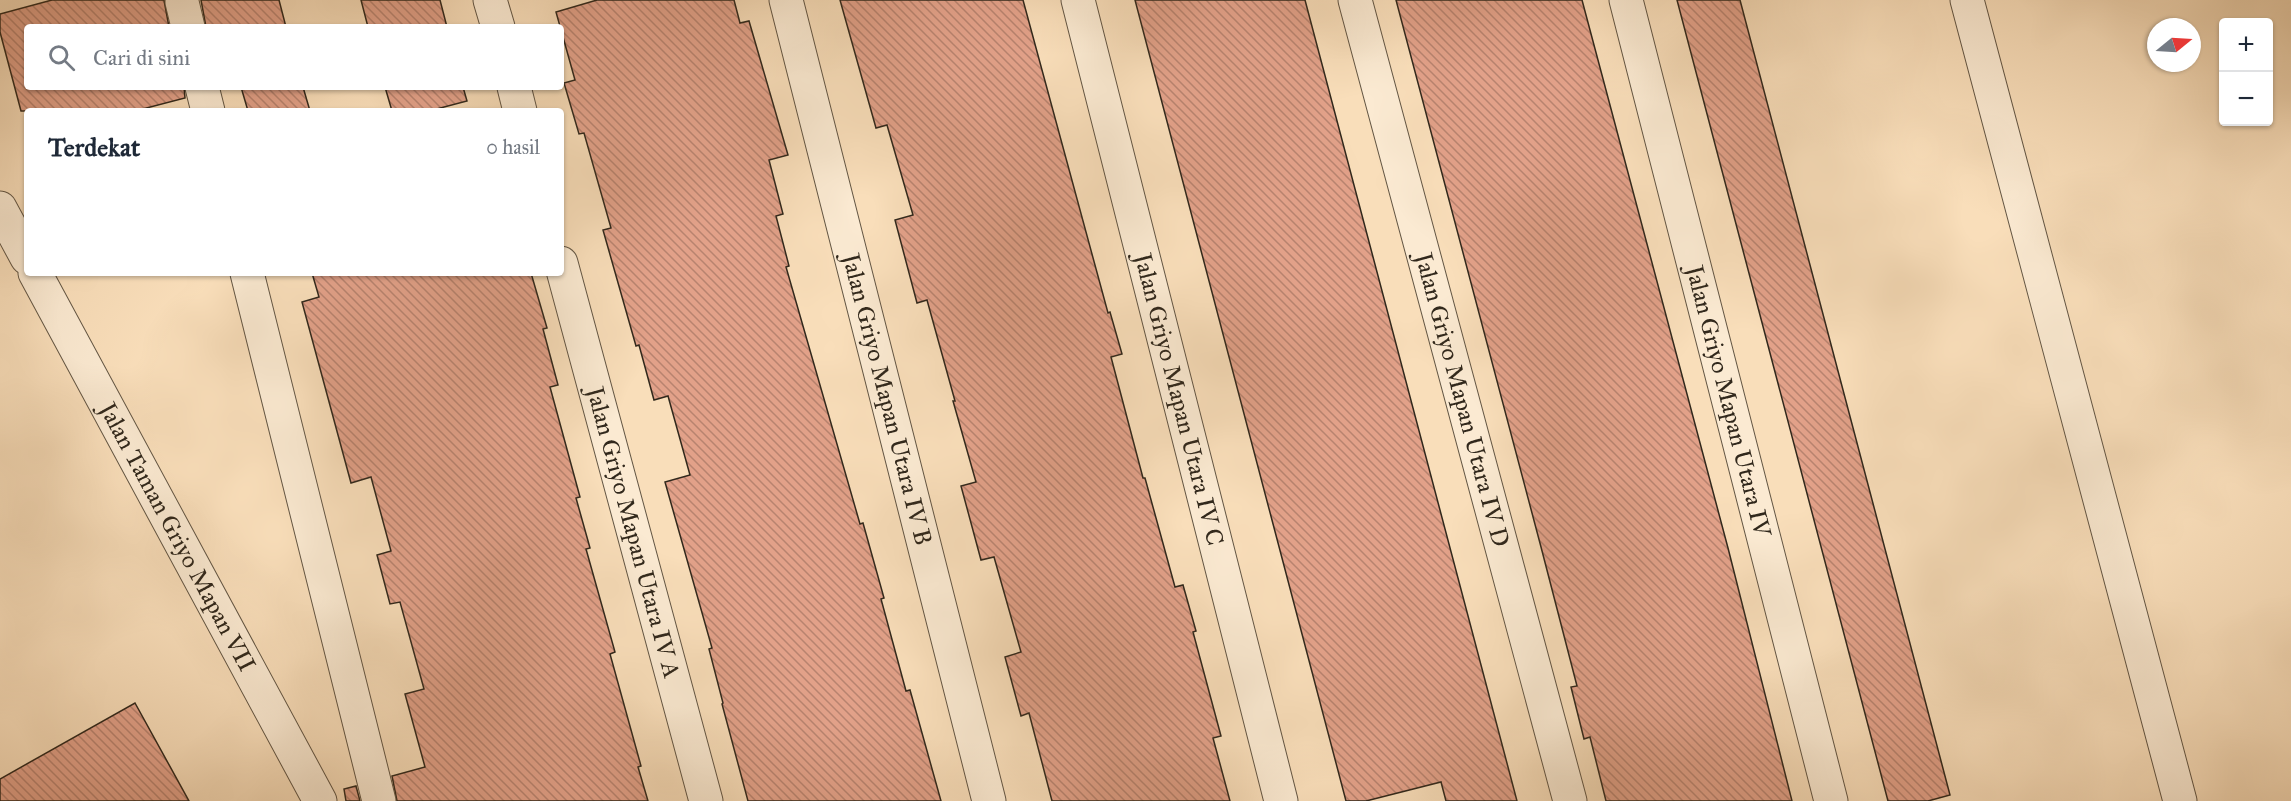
<!DOCTYPE html>
<html lang="id">
<head>
<meta charset="utf-8">
<style>
  :root { --surface:#fff; --page:#f6f6f7; --text:#1f2937; --muted:#747a83; --line:#e0e1e3 }
  body { margin:0; font-family:"IM FELL Great Primer",serif; background:var(--page); color:var(--text) }
  .controls { position:absolute; right:18px; top:18px; display:grid; overflow:hidden; border-radius:6px; box-shadow:0 2px 4px #0004 }
  .controls button { width:54px; height:54px; display:grid; place-items:center; padding:0; border:0; border-bottom:2px solid var(--line); background:var(--surface); color:var(--text); font:30px sans-serif }
  .compass { position:absolute; left:2147px; top:18px; width:54px; height:54px; border-radius:50%; background:var(--surface); box-shadow:0 2px 4px #0004; rotate:72deg }
  .list { margin:0; padding:0; list-style:none }
  h2 { display:flex; justify-content:space-between; align-items:center; height:78px; margin:0; padding:0 24px; font-size:26px }
  h2 small { font-size:20px; font-weight:400; color:var(--muted) }
  .icon { flex:none; width:33px; height:33px; fill:none; stroke:currentColor; stroke-width:2; stroke-linecap:round; stroke-linejoin:round }
  .map { position:relative; flex:none; width:2291px; height:801px; overflow:hidden }
  .search { position:absolute; background:var(--surface); box-shadow:0 2px 4px #0004; left:24px; top:24px; width:540px; height:66px; display:flex; align-items:center; gap:15px; box-sizing:border-box; padding:0 21px; border-radius:6px; color:var(--muted); font-size:22px }
  .panel { position:absolute; background:var(--surface); box-shadow:0 2px 4px #0004; left:24px; top:108px; width:540px; height:168px; border-radius:6px }
  .map>svg:first-child { display:block }
</style>
</head>
<body>
<div class="map">
<svg width="2291" height="801" viewBox="0 0 2291 801">
  <defs>
    <pattern id="building-back-hatch" width="6" height="6" patternUnits="userSpaceOnUse" patternTransform="scale(1.5)"><rect width="6" height="6" fill="#e2a189"/><path d="M-1 5l2 2M0 0l6 6M5-1l2 2" fill="none" stroke="#b8836f"/></pattern>
  </defs>
  <rect width="100%" height="100%" fill="#f9deba"/>
  <filter id="stains"><feTurbulence type="fractalNoise" baseFrequency=".00333" numOctaves="4"/><feColorMatrix values="0 0 0 0 .2 0 0 0 0 .09 0 0 0 0 .02 0 0 0 .5 -.17"/></filter>
  <radialGradient id="worn" r=".72"><stop offset=".6" stop-color="#630" stop-opacity="0"/><stop offset="1" stop-color="#630" stop-opacity=".3"/></radialGradient>
  <g fill="url(#building-back-hatch)" stroke="#31281c" stroke-width="1.5">
    <polygon points="52,0 164,0 169,27 27,27 27,87 184,87 185,98 135,111 21,111 0,32 0,14"/>
    <polygon points="201,0 279,0 286,27 206,27"/>
    <polygon points="361,0 440,0 447,27 368,27"/>
    <polygon points="597,0 734,0 740,23 749,21 788,155 769,160 783,214 776,216 789,266 786,267 860,524 863,523 884,598 881,599 906,691 910,690 941,801 748,801 722,704 723,703 709,649 712,648 665,482 690,475 668,396 654,400 639,345 636,346 603,230 611,228 584,133 579,134 564,83 575,80 556,12"/>
    <polygon points="840,0 1023,0 1108,313 1110,312 1122,354 1111,357 1143,478 1145,478 1175,587 1183,585 1196,631 1193,632 1221,736 1213,738 1230,801 1052,801 1029,713 1021,716 1005,657 1021,652 994,557 981,560 961,486 976,482 953,401 955,401 927,300 917,303 895,220 913,215 887,125 876,128"/>
    <polygon points="1135,0 1305,0 1517,801 1446,801 1441,782 1366,801 1346,801"/>
    <polygon points="1396,0 1582,0 1728,548 1792,801 1606,801 1590,737 1584,739 1571,687 1577,686 1541,547"/>
    <polygon points="1677,0 1740,0 1950,795 1928,801 1888,801"/>
    <polygon points="241,87 303,87 310,111 248,111"/>
    <polygon points="385,87 463,87 467,101 429,111 392,111"/>
    <polygon points="312,273 531,273 547,328 543,329 558,385 550,387 580,497 576,498 590,548 586,549 615,652 610,654 641,766 638,767 648,801 397,801 392,776 425,767 405,694 424,689 400,602 390,604 377,555 391,551 371,477 351,483 302,302 319,297"/>
    <polygon points="135,703 189,801 0,801 0,779"/>
    <polygon points="356,786 360,801 346,801 344,789"/>
  </g>
  <g fill="none" stroke-linecap="round" stroke-linejoin="round">
    <g stroke="#635644" stroke-width="35">
      <g id="minor">
        <polyline points="490,0 498,27"/>
        <path id="s1" d="M786,0L989,801"/>
        <path id="s2" d="M1078,0L1281,801"/>
        <path id="s3" d="M1355,0L1570,801"/>
        <path id="s4" d="M1626,0L1831,801"/>
        <polyline points="1967,0 2180,801"/>
        <polyline points="182,2 188,27"/>
        <polyline points="202,87 208,111"/>
        <polyline points="514,87 520,111"/>
        <polyline points="0,208 27,258"/>
        <path id="s5" d="M561,263L706,801"/>
        <path id="s6" d="M35,273L320,801"/>
        <polyline points="247,273 379,801"/>
      </g>
    </g>
    <use href="#minor" stroke="#fbead2" stroke-width="33"/>
  </g>
  <g text-anchor="middle" stroke-width="4.5" stroke-linejoin="round" paint-order="stroke">
    <g font-size="24" fill="#31281c" stroke="#fbead2">
      <text dy="8" stroke="none"><textPath href="#s1" startOffset="412">Jalan Griyo Mapan Utara IV B</textPath></text>
      <text dy="8" stroke="none"><textPath href="#s2" startOffset="412">Jalan Griyo Mapan Utara IV C</textPath></text>
      <text dy="8" stroke="none"><textPath href="#s3" startOffset="414">Jalan Griyo Mapan Utara IV D</textPath></text>
      <text dy="8" stroke="none"><textPath href="#s4" startOffset="414">Jalan Griyo Mapan Utara IV</textPath></text>
      <text dy="8" stroke="none"><textPath href="#s5" startOffset="279">Jalan Griyo Mapan Utara IV A</textPath></text>
      <text dy="8" stroke="none"><textPath href="#s6" startOffset="300">Jalan Taman Griyo Mapan VII</textPath></text>
    </g>
  </g>
  <rect width="100%" height="100%" filter="url(#stains)"/>
  <rect width="100%" height="100%" fill="url(#worn)"/>
</svg>
<div class="controls">
<button>+</button>
<button>−</button>
</div>
<svg class="compass" viewBox="-18 -18 36 36"><path d="M0-13l5 13h-10z" fill="#e53935"/><path d="M0 13l5-13h-10z" fill="#747a83"/></svg>
<div class="search"><svg class="icon" aria-label="search" viewBox="0 0 24 24"><circle cx="10" cy="10" r="6"/><path d="M15 15l6 6"/></svg>Cari di sini</div>
<section class="panel">
<h2>Terdekat<small>0 hasil</small></h2>
<ul class="list">
</ul>
</section>
</div>
</body>
</html>
